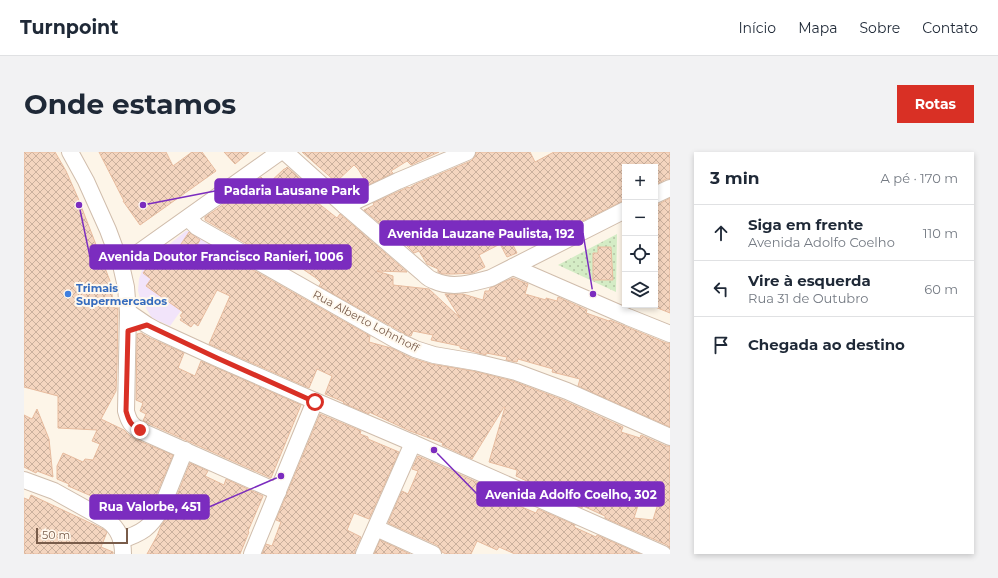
<!DOCTYPE html>
<html lang="pt">
<head>
<meta charset="utf-8">
<style>
  :root { --surface:#fff; --page:#f2f2f3; --text:#1f2937; --muted:#747a83; --line:#e0e1e3; --accent:#d93025 }
  body { margin:0; font-family:Montserrat,sans-serif; background:var(--page); color:var(--text) }
  .controls { position:absolute; right:12px; top:12px; display:grid; overflow:hidden; border-radius:0px; box-shadow:0 2px 6px #0003 }
  .controls button { width:36px; height:36px; display:grid; place-items:center; padding:0; border:0; border-bottom:1px solid var(--line); background:var(--surface); color:var(--text); font:20px sans-serif }
  .scale { position:absolute; left:12px; bottom:10px; width:92px; box-sizing:border-box; padding-left:4px; border:2px solid #795c4a; border-top:0; font-size:11px; line-height:14px; white-space:nowrap; color:#795c4a; -webkit-text-stroke:3px #fff9ef; paint-order:stroke }
  .stop { position:absolute; width:12px; height:12px; margin:-9px; border:3px solid #d93025; border-radius:50%; background:#fff }
  .stop.end { background:#d93025; border-color:#fff; box-shadow:0 1px 4px #0008 }
  .list { margin:0; padding:0; list-style:none }
  h2 { display:flex; justify-content:space-between; align-items:center; height:52px; margin:0; padding:0 16px; font-size:17px }
  h2 small { font-size:13px; font-weight:400; color:var(--muted) }
  .list li { display:grid; grid-template-columns:26px 1fr auto; gap:12px; align-items:center; box-sizing:border-box; height:56px; padding:0 16px; border-top:1px solid var(--line) }
  .list b { display:block; font-size:15px; white-space:nowrap }
  .list p { margin:0; font-size:13px; white-space:nowrap; color:var(--muted) }
  .list em { font-size:13px; font-style:normal; color:var(--muted) }
  .icon { flex:none; width:22px; height:22px; fill:none; stroke:currentColor; stroke-width:2; stroke-linecap:round; stroke-linejoin:round }
  .map { position:relative; flex:none; width:646px; height:402px; overflow:hidden; border-radius:0px }
  header { display:flex; align-items:center; gap:24px; box-sizing:border-box; height:56px; padding:0 20px; background:var(--surface); border-bottom:1px solid var(--line) }
  header strong { font-size:19px }
  nav { display:flex; gap:22px; margin-inline-start:auto; font-size:14px }
  .intro { display:flex; align-items:center; justify-content:space-between; box-sizing:border-box; height:96px; padding:0 24px }
  h1 { margin:0; font-size:28px }
  .button { padding:10px 18px; border-radius:0px; background:var(--accent); color:#fff; font-size:14px; font-weight:700 }
  main { display:flex; gap:24px; padding:0 24px }
  aside { flex:1; background:var(--surface); border-radius:0px; box-shadow:0 2px 6px #0003 }
  .map>svg:first-child { display:block }
</style>
</head>
<body>
<header>
<strong>Turnpoint</strong>
<nav><a>Início</a><a>Mapa</a><a>Sobre</a><a>Contato</a></nav>
</header>
<div class="intro"><h1>Onde estamos</h1><a class="button">Rotas</a></div>
<main>
<div class="map">
<svg width="646" height="402" viewBox="0 0 646 402">
  <defs>
    <pattern id="park-dots" width="8" height="8" patternUnits="userSpaceOnUse"><rect width="8" height="8" fill="#d4ecc5"/><path d="M2 2h.1M6 6h.1" fill="none" stroke="#b1c2a2" stroke-width="1.8" stroke-linecap="round"/></pattern>
    <pattern id="building-cross-hatch" width="8" height="8" patternUnits="userSpaceOnUse"><rect width="8" height="8" fill="#f4d5bf"/><path d="M0 0l8 8M0 8l8-8" fill="none" stroke="#cab09d"/></pattern>
  </defs>
  <rect width="100%" height="100%" fill="#fdf5e8"/>
  <polygon fill="#f2e4fa" points="162,79 165,79 200,98 146,174 128,166 116,146 114,139 115,127 120,113 124,109"/>
  <polygon fill="url(#park-dots)" points="593,82 592,140 534,113"/>
  <g fill="url(#building-cross-hatch)" stroke="#e7bb9e" fill-rule="evenodd">
    <polygon points="0,0 31,0 42,19 54,46 86,129 90,156 94,156 93,214 92,239 77,267 100,278 105,283 113,288 149,303 128,353 119,366 44,334 45,332 33,327 33,314 39,301 59,310 61,307 69,308 76,292 68,289 73,278 34,276 34,244 0,235"/>
    <polygon points="75,0 142,0 149,14 168,0 178,0 192,19 116,73 99,49 100,49"/>
    <polygon points="200,0 225,0 211,12"/>
    <polygon points="278,0 415,0 387,13 383,9 367,19 369,21 344,33 334,17 330,13 312,30"/>
    <polygon points="452,0 506,0 511,10 530,0 646,0 646,27 642,27 631,33 631,15 601,15 601,49 597,50 540,78 538,74 514,86 512,82 489,93 493,101 483,105 476,92 455,103 461,115 449,121 430,122 419,122 414,120 414,117 403,112 395,99 390,101 383,94 376,75 368,80 365,72 359,74 340,58 350,53 349,51 378,38 384,35 385,36 392,32 447,9 451,5"/>
    <polygon points="263,15 282,32 280,35 295,50 294,51 313,66 316,62 383,120 353,119 369,124 369,133 405,137 436,166 421,142 439,142 459,148 461,139 465,139 466,136 489,126 504,132 501,142 522,148 522,146 533,149 534,145 563,158 562,161 585,169 586,168 642,191 646,191 646,275 554,234 556,227 528,220 529,217 494,207 493,210 482,208 483,205 462,201 462,203 451,200 436,196 436,194 407,188 409,183 389,179 387,184 383,183 295,134 297,131 292,126 261,105 256,111 181,68 181,65 193,57 237,25 244,32 260,17 261,17"/>
    <polygon points="646,46 646,161 631,155 631,52 635,52"/>
    <path d="M165,80L176,88L169,99L189,113L194,106L202,111L206,105L346,184L345,190L367,196L387,206L407,212L449,219L489,229L539,248L599,275L597,280L616,286L617,283L642,294H646V396L643,393L581,366V364L559,354L558,356L521,339L522,338L492,324L493,320V318L465,310L481,255H480L448,307L418,293L419,291L386,279L345,260V262L319,251L320,250L301,242L308,224L293,217L285,236L185,192L206,144L193,138L174,174L170,171L167,175L156,168L158,165L156,164L159,160L122,134L127,127L119,121L131,105L138,110L142,104L147,107ZM618,341L636,345L629,368L610,366Z"/>
    <polygon points="574,95 587,95 589,128 569,128 569,101 574,101"/>
    <polygon points="117,181 128,187 160,201 154,216 171,224 177,209 277,253 247,326 119,269 122,262 116,259 119,251 112,248 113,182"/>
    <polygon points="13,257 25,287 29,325 13,319 12,321 0,315 0,263 8,267"/>
    <polygon points="296,262 337,279 336,282 344,285 344,287 375,300 345,367 330,361 323,378 337,385 331,398 331,402 238,402 242,392 248,394 257,370 252,368"/>
    <polygon points="394,304 466,336 465,339 493,351 493,353 512,361 514,357 551,373 550,375 572,385 573,383 616,402 491,402 475,395 473,398 453,389 447,402 422,402 418,400 416,396 413,393 364,371 378,339 384,342 394,319 388,317"/>
    <polygon points="166,311 184,319 181,324 200,333 202,327 239,344 224,379 225,380 216,402 123,402 133,384 137,374 146,361"/>
    <polygon points="7,343 79,377 83,380 77,395 89,400 89,402 0,402 0,346 5,348"/>
    <polygon points="356,388 386,402 350,402"/>
  </g>
  <g fill="none" stroke-linecap="round" stroke-linejoin="round">
    <g stroke="#d0bdac" stroke-width="18">
      <g id="minor">
        <path d="M46,0L62,29L84,78L97,113L102,135L104,160L102,259C105,270 107,273 117,279L254,340"/>
        <path d="M261,0L321,54L400,122C403,125 407,128 411,129C428,137 449,131 467,126L601,58"/>
        <polyline points="631,43 646,36"/>
        <polyline points="321,54 374,29 443,0"/>
        <polyline points="164,66 173,75 372,188 391,197 410,203 451,210 492,220 543,239 646,285"/>
        <polyline points="97,113 256,0"/>
        <polyline points="489,115 604,165 646,182"/>
        <polyline points="104,160 123,173 132,178 193,206 291,249 389,291 639,402"/>
        <path d="M0,328L30,339L84,369C95,377 99,389 99,402"/>
        <polyline points="352,376 409,402"/>
        <path d="M97,388C118,381 126,376 137,357L161,298"/>
        <polyline points="228,402 291,249"/>
        <polyline points="340,402 389,291"/>
      </g>
    </g>
    <use href="#minor" stroke="#fff" stroke-width="16"/>
  </g>
  <g fill="none" stroke-linecap="round" stroke-linejoin="round">
    <path stroke="#d93025" stroke-width="5" d="M116,278C107,273 105,270 102,259L104,179L123,173L193,206L291,250"/>
  </g>
  <circle fill="#3f7fe0" stroke="#fff9ef" stroke-width="1.5" cx="44" cy="142" r="4"/>
  <g text-anchor="middle" stroke-width="4" stroke-linejoin="round" paint-order="stroke">
    <g font-size="11" font-weight="bold" fill="#366cbe" stroke="#fff9ef" text-anchor="start">
      <text x="52" y="140">Trimais<tspan x="52" dy="13">Supermercados</tspan></text>
    </g>
    <g font-size="11" fill="#795c4a" stroke="#fff9ef">
      <text transform="translate(342 169) rotate(28)" y="4">Rua Alberto Lohnhoff</text>
    </g>
  </g>
  <path fill="none" stroke="#7b2cbf" stroke-width="1.5" d="M119 53L191 39M569 142L559 81M55 53L66 105M410 298L453 342M257 324L185 355"/>
  <g fill="#7b2cbf" stroke="#fff9ef" stroke-width="1.5">
    <circle cx="119" cy="53" r="4"/>
    <circle cx="569" cy="142" r="4"/>
    <circle cx="55" cy="53" r="4"/>
    <circle cx="410" cy="298" r="4"/>
    <circle cx="257" cy="324" r="4"/>
  </g>
  <g fill="#7b2cbf" stroke="#7b2cbf" stroke-width="1.5">
    <rect x="191" y="27" width="153" height="24" rx="4"/>
    <rect x="356" y="69" width="203" height="24" rx="4"/>
    <rect x="66" y="93" width="261" height="24" rx="4"/>
    <rect x="453" y="330" width="187" height="24" rx="4"/>
    <rect x="66" y="343" width="119" height="24" rx="4"/>
  </g>
  <g font-size="12" text-anchor="middle" font-weight="bold" fill="#fff">
    <text x="268" y="43">Padaria Lausane Park</text>
    <text x="457" y="86">Avenida Lauzane Paulista, 192</text>
    <text x="197" y="109">Avenida Doutor Francisco Ranieri, 1006</text>
    <text x="547" y="347">Avenida Adolfo Coelho, 302</text>
    <text x="126" y="359">Rua Valorbe, 451</text>
  </g>
</svg>
<div class="controls">
<button>+</button>
<button>−</button>
<button><svg class="icon" aria-label="locate" viewBox="0 0 24 24"><circle cx="12" cy="12" r="6"/><path d="M12 2v4M12 18v4M2 12h4M18 12h4"/></svg></button>
<button><svg class="icon" aria-label="layers" viewBox="0 0 24 24"><path d="M12 4l9 5-9 5-9-5zM3 14l9 5 9-5"/></svg></button>
</div>
<div class="scale">50 m</div>
<div class="stop" style="left:291px;top:250px"></div>
<div class="stop end" style="left:116px;top:278px"></div>
</div>
<aside>
<h2>3 min<small>A pé · 170 m</small></h2>
<ul class="list">
<li><svg class="icon" aria-label="ahead" viewBox="0 0 24 24"><path d="M12 20V5M6 11l6-6 6 6"/></svg><div><b>Siga em frente</b><p>Avenida Adolfo Coelho</p></div><em>110 m</em></li>
<li><svg class="icon" aria-label="left" viewBox="0 0 24 24"><path d="M17 20v-9H6M10 6l-5 5 5 5"/></svg><div><b>Vire à esquerda</b><p>Rua 31 de Outubro</p></div><em>60 m</em></li>
<li><svg class="icon" aria-label="arrive" viewBox="0 0 24 24"><path d="M6 21V4h12l-3 4 3 4H6"/></svg><div><b>Chegada ao destino</b></div></li>
</ul>
</aside>
</main>
</body>
</html>
